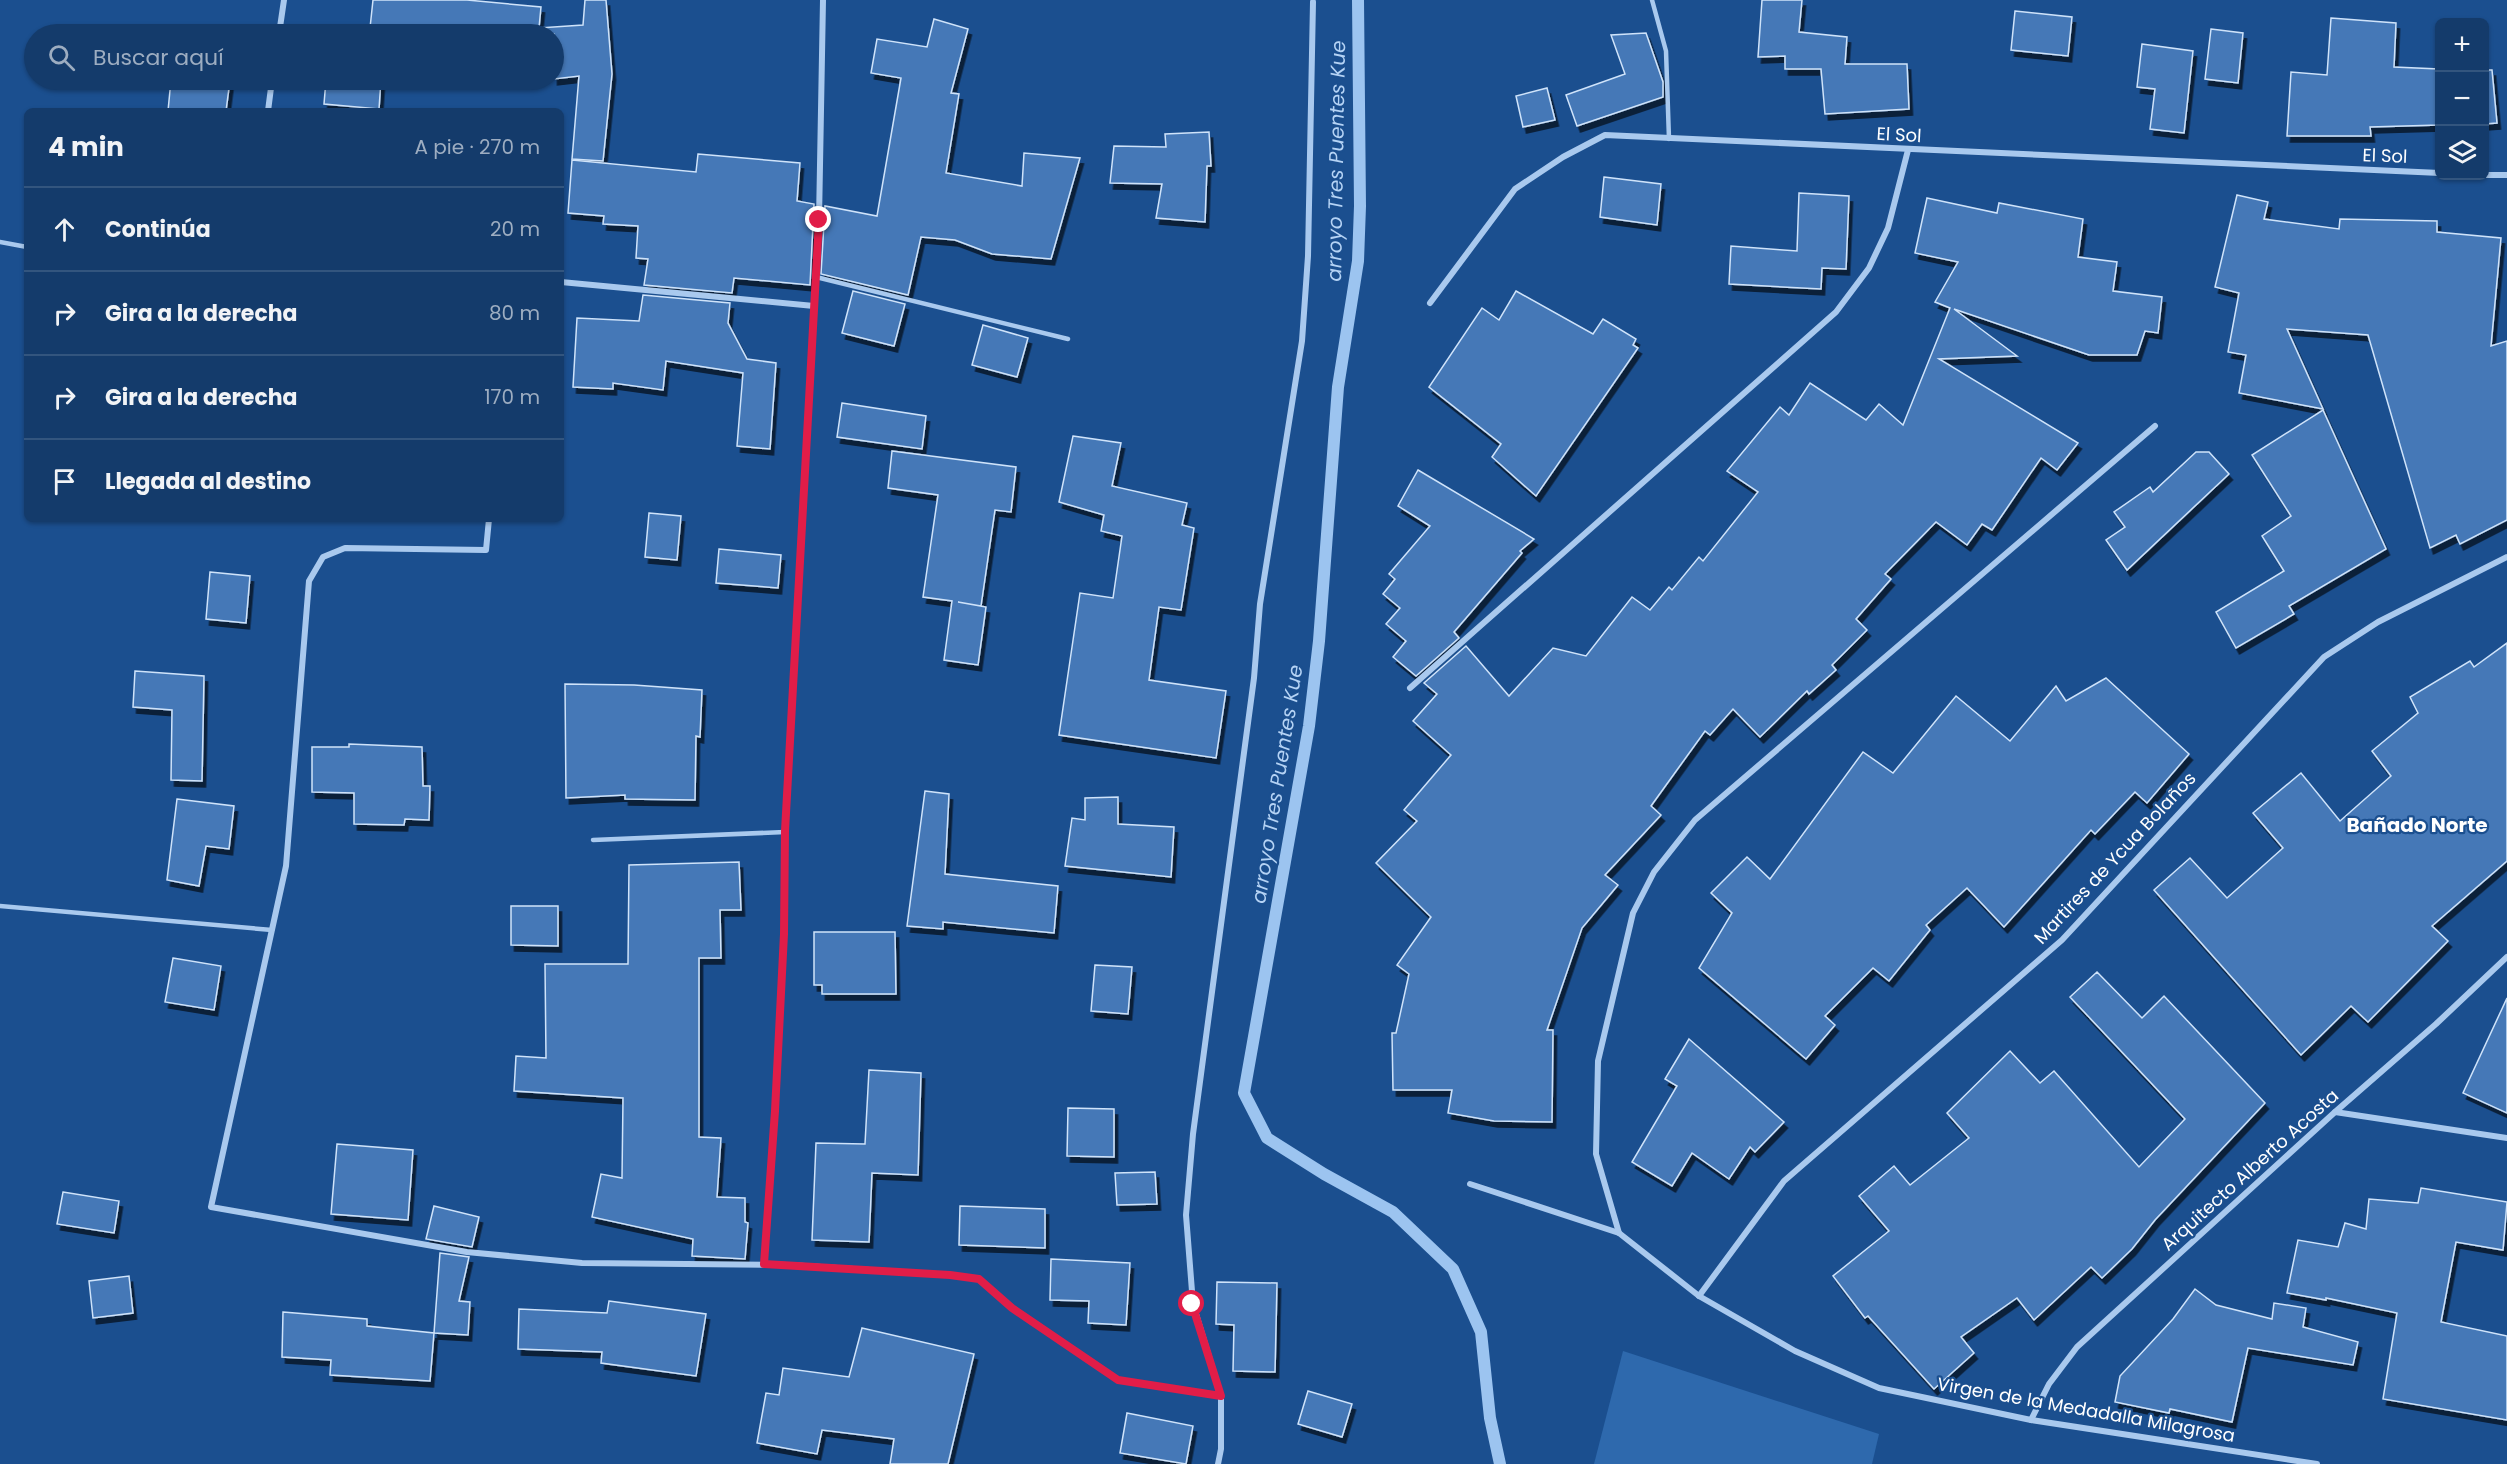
<!DOCTYPE html>
<html lang="es">
<head>
<meta charset="utf-8">
<style>
  :root { --surface:#143b6b; --page:#1d4271; --text:#f1f3f6; --muted:#9dadc1; --line:#33557e }
  body { margin:0; font-family:Poppins,sans-serif; background:var(--page); color:var(--text) }
  .controls { position:absolute; right:18px; top:18px; display:grid; overflow:hidden; border-radius:9px; box-shadow:0 2px 4px #0004 }
  .controls button { width:54px; height:54px; display:grid; place-items:center; padding:0; border:0; border-bottom:2px solid var(--line); background:var(--surface); color:var(--text); font:30px sans-serif }
  .stop { position:absolute; width:18px; height:18px; margin:-14px; border:4px solid #e11d48; border-radius:50%; background:#fff }
  .stop.end { background:#e11d48; border-color:#fff; box-shadow:0 2px 6px #0008 }
  .list { margin:0; padding:0; list-style:none }
  h2 { display:flex; justify-content:space-between; align-items:center; height:78px; margin:0; padding:0 24px; font-size:26px }
  h2 small { font-size:20px; font-weight:400; color:var(--muted) }
  .list li { display:grid; grid-template-columns:39px 1fr auto; gap:18px; align-items:center; box-sizing:border-box; height:84px; padding:0 24px; border-top:2px solid var(--line) }
  .list b { display:block; font-size:22px; white-space:nowrap }
  .list em { font-size:20px; font-style:normal; color:var(--muted) }
  .icon { flex:none; width:33px; height:33px; fill:none; stroke:currentColor; stroke-width:2; stroke-linecap:round; stroke-linejoin:round }
  .map { position:relative; flex:none; width:2507px; height:1464px; overflow:hidden }
  .search { position:absolute; background:var(--surface); box-shadow:0 2px 4px #0004; left:24px; top:24px; width:540px; height:66px; display:flex; align-items:center; gap:15px; box-sizing:border-box; padding:0 21px; border-radius:33px; color:var(--muted); font-size:22px }
  .panel { position:absolute; background:var(--surface); box-shadow:0 2px 4px #0004; left:24px; top:108px; width:540px; height:414px; border-radius:9px }
  .map>svg:first-child { display:block }
</style>
</head>
<body>
<div class="map">
<svg width="2507" height="1464" viewBox="0 0 2507 1464">
  <defs>
    <filter id="shadow"><feDropShadow dx="3.5" dy="6" stdDeviation="0" flood-color="#0009"/></filter>
  </defs>
  <rect width="100%" height="100%" fill="#1b4f8f"/>
  <polygon fill="#2e69ad" points="1623,1351 1879,1434 1872,1464 1594,1464"/>
  <g fill="none" stroke-linecap="round" stroke-linejoin="round">
    <polyline stroke="#9cc4f0" stroke-width="12" points="1358,0 1360,206 1358,261 1338,387 1319,641 1309,726 1244,1093 1267,1138 1324,1174 1393,1212 1453,1269 1481,1332 1490,1418 1500,1464"/>
  </g>
  <g fill="#4478b7" stroke="#cfe3fa" stroke-width="1.5" filter="url(#shadow)">
    <polygon points="373,0 467,0 541,7 539,28 583,25 585,0 606,0 612,74 603,161 572,159 579,76 554,79 554,34 335,34 336,25 370,28"/>
    <polygon points="1762,0 1802,0 1799,32 1847,37 1845,64 1907,64 1909,109 1825,114 1821,69 1785,69 1785,56 1758,57"/>
    <polygon points="2015,11 2072,17 2068,56 2011,50"/>
    <polygon points="2331,18 2396,23 2394,67 2439,69 2439,125 2370,127 2371,136 2287,136 2291,72 2327,75"/>
    <polygon points="934,19 968,29 951,93 959,94 946,173 1022,186 1024,153 1080,158 1051,259 992,254 955,240 921,237 908,295 821,274 825,206 877,216 901,78 871,73 877,39 927,47"/>
    <polygon points="2211,29 2243,33 2238,83 2205,79"/>
    <polygon points="1646,33 1663,82 1663,97 1577,126 1566,95 1625,74 1611,35"/>
    <polygon points="2142,44 2193,51 2184,133 2150,129 2155,89 2137,87"/>
    <polygon points="2484,70 2492,70 2497,123 2484,124"/>
    <polygon points="171,80 230,80 226,111 168,111"/>
    <polygon points="326,80 381,80 379,109 324,104"/>
    <polygon points="1547,88 1555,120 1523,127 1516,96"/>
    <polygon points="1209,132 1211,166 1207,166 1205,222 1156,218 1162,184 1110,183 1114,146 1166,147 1165,134"/>
    <polygon points="698,154 800,163 797,201 814,204 810,285 734,278 732,293 644,285 648,259 636,258 638,226 603,224 604,216 568,213 572,160 696,172"/>
    <polygon points="1604,177 1661,184 1657,225 1600,217"/>
    <polygon points="1799,193 1849,196 1846,269 1822,268 1821,289 1729,284 1731,246 1797,251"/>
    <polygon points="2237,195 2268,202 2264,219 2339,229 2340,219 2437,221 2437,232 2501,238 2491,346 2507,341 2507,520 2460,544 2456,535 2430,548 2368,335 2287,329 2323,409 2239,393 2246,355 2228,352 2239,293 2215,287"/>
    <polygon points="1927,198 1997,213 1999,203 2083,219 2078,257 2117,262 2113,291 2162,297 2158,333 2145,331 2137,355 2089,355 1954,309 2017,356 1939,359 2078,443 2057,470 2041,458 1992,530 1982,524 1967,545 1936,522 1885,574 1891,579 1856,619 1867,630 1832,665 1836,670 1809,694 1807,691 1760,737 1733,709 1710,735 1705,731 1651,806 1661,815 1605,875 1618,885 1582,928 1547,1030 1553,1030 1552,1122 1494,1121 1448,1113 1452,1090 1393,1090 1392,1033 1396,1033 1409,974 1397,965 1431,917 1376,863 1417,821 1404,810 1451,755 1413,721 1437,694 1424,683 1466,646 1509,696 1553,648 1586,656 1632,597 1650,610 1669,587 1672,590 1699,557 1703,561 1758,492 1727,471 1780,407 1789,415 1810,383 1866,420 1879,404 1903,425 1950,308 1935,302 1958,262 1915,253"/>
    <polygon points="853,291 905,304 894,346 842,333"/>
    <polygon points="1516,291 1593,334 1603,319 1636,339 1633,345 1638,348 1536,496 1492,457 1501,444 1429,387 1482,308 1499,320"/>
    <polygon points="643,295 730,303 728,323 747,359 776,363 770,449 737,446 743,373 666,361 663,390 613,383 613,389 573,387 577,318 639,321"/>
    <polygon points="983,325 1028,338 1017,377 972,365"/>
    <polygon points="842,403 926,416 922,449 837,437"/>
    <polygon points="2323,410 2386,549 2289,606 2294,614 2236,648 2216,612 2284,571 2262,536 2291,516 2252,455"/>
    <polygon points="1073,436 1121,443 1112,486 1187,503 1182,525 1194,528 1181,610 1159,607 1149,680 1226,691 1216,758 1059,735 1080,593 1113,598 1122,536 1101,531 1104,515 1059,502"/>
    <polygon points="892,451 1016,467 1011,512 995,510 981,606 958,602 986,607 978,665 944,660 952,601 923,597 938,495 888,488"/>
    <polygon points="2196,452 2209,452 2229,474 2127,570 2106,540 2125,527 2114,512 2150,487 2153,492"/>
    <polygon points="1418,470 1534,539 1520,551 1522,553 1454,632 1459,638 1416,676 1393,657 1406,641 1386,624 1400,608 1383,594 1395,579 1389,574 1430,526 1398,506"/>
    <polygon points="649,513 681,516 677,560 645,557"/>
    <polygon points="719,549 781,555 778,588 716,583"/>
    <polygon points="210,572 250,576 246,623 206,619"/>
    <polygon points="2507,643 2507,861 2432,926 2448,941 2368,1022 2351,1006 2301,1055 2154,890 2190,858 2227,898 2283,848 2253,813 2301,773 2340,821 2391,776 2372,751 2418,713 2410,697 2470,661 2474,667"/>
    <polygon points="135,671 204,676 202,781 171,780 172,710 133,707"/>
    <polygon points="2106,678 2189,754 2147,803 2135,792 2095,834 2091,830 2004,927 1967,888 1926,925 1930,930 1889,981 1873,968 1825,1016 1835,1025 1806,1059 1699,968 1732,913 1711,893 1747,857 1770,879 1863,752 1893,773 1956,696 2010,741 2056,686 2066,701"/>
    <polygon points="565,684 634,685 702,690 700,737 696,736 695,800 625,799 625,795 566,798"/>
    <polygon points="349,744 422,747 423,786 430,786 429,820 405,819 404,825 354,824 354,793 312,792 312,747 349,747"/>
    <polygon points="925,791 949,794 945,874 1058,886 1054,933 943,922 943,929 907,926"/>
    <polygon points="1118,797 1118,824 1174,827 1171,877 1065,866 1072,818 1085,820 1085,798"/>
    <polygon points="177,799 234,806 229,849 206,846 199,886 167,880"/>
    <polygon points="739,862 741,910 720,910 721,958 699,958 699,1137 721,1138 717,1197 745,1198 745,1222 748,1223 745,1259 692,1256 693,1239 592,1217 601,1174 622,1178 623,1098 514,1091 516,1056 546,1058 545,964 628,964 629,865"/>
    <polygon points="511,906 558,906 558,946 511,945"/>
    <polygon points="814,932 895,932 896,994 822,994 822,985 814,985"/>
    <polygon points="173,958 221,966 214,1010 165,1002"/>
    <polygon points="1095,965 1132,967 1128,1014 1091,1011"/>
    <polygon points="2097,972 2142,1018 2164,996 2265,1103 2155,1220 2132,1249 2102,1278 2091,1267 2034,1320 2017,1298 1961,1337 1974,1353 1934,1389 1868,1316 1865,1318 1833,1276 1889,1231 1859,1196 1894,1166 1910,1185 1969,1138 1947,1113 2010,1051 2040,1083 2054,1071 2139,1167 2185,1119 2070,997"/>
    <polygon points="2507,998 2507,1113 2463,1093"/>
    <polygon points="1689,1039 1784,1122 1755,1152 1750,1147 1729,1179 1692,1153 1672,1186 1632,1162 1677,1086 1665,1079"/>
    <polygon points="869,1070 921,1073 918,1175 872,1173 869,1242 812,1240 816,1143 865,1144"/>
    <polygon points="1068,1108 1114,1109 1114,1157 1067,1156"/>
    <polygon points="337,1144 413,1150 408,1220 331,1214"/>
    <polygon points="1155,1172 1157,1204 1117,1205 1115,1173"/>
    <polygon points="2421,1188 2507,1202 2503,1250 2456,1242 2441,1322 2507,1336 2507,1420 2383,1399 2397,1313 2326,1298 2326,1300 2287,1293 2298,1240 2338,1247 2345,1223 2366,1229 2369,1199 2418,1203"/>
    <polygon points="63,1192 119,1201 114,1233 57,1224"/>
    <polygon points="434,1206 479,1217 472,1247 426,1239"/>
    <polygon points="960,1206 1045,1209 1045,1248 959,1245"/>
    <polygon points="440,1253 469,1257 459,1301 470,1302 468,1335 434,1333"/>
    <polygon points="1051,1259 1130,1263 1126,1325 1088,1323 1089,1301 1050,1300"/>
    <polygon points="129,1276 133,1313 93,1318 89,1281"/>
    <polygon points="1217,1282 1277,1283 1275,1372 1233,1371 1234,1325 1216,1324"/>
    <polygon points="2195,1289 2216,1305 2272,1319 2274,1303 2306,1308 2303,1327 2358,1342 2353,1365 2248,1348 2232,1422 2170,1409 2169,1413 2115,1402 2120,1376 2173,1319"/>
    <polygon points="609,1301 706,1314 696,1376 601,1363 602,1352 518,1349 519,1309 607,1313"/>
    <polygon points="283,1312 367,1319 367,1326 434,1333 430,1381 330,1375 331,1360 282,1357"/>
    <polygon points="862,1328 974,1354 948,1464 890,1464 894,1439 822,1430 817,1454 757,1443 766,1393 779,1395 783,1368 849,1377"/>
    <polygon points="1308,1391 1352,1404 1342,1437 1298,1424"/>
    <polygon points="1127,1413 1193,1426 1186,1464 1120,1453"/>
  </g>
  <g fill="none" stroke-linecap="round" stroke-linejoin="round">
    <g stroke="#a9c9ee" stroke-width="4.5">
      <polyline points="1652,0 1666,51 1669,139"/>
      <polyline points="0,242 27,247"/>
      <polyline points="816,277 1068,339"/>
      <polyline points="593,840 785,832"/>
      <polyline points="0,906 272,930"/>
    </g>
    <g stroke="#a9c9ee" stroke-width="6">
      <polyline points="279,34 284,0"/>
      <polyline points="268,111 272,80"/>
      <polyline points="2484,175 2507,175"/>
      <polyline points="561,282 814,306"/>
      <polyline points="1430,303 1515,189 1563,157 1605,135 2440,173"/>
      <polyline points="489,519 486,550 345,548 323,557 309,581 286,866 211,1207 467,1252 582,1263 789,1265 950,1275 979,1279 1012,1308 1118,1380 1221,1396"/>
      <polyline points="1410,688 1836,312 1869,268 1888,228 1908,150"/>
      <polyline points="2335,1112 2507,1138"/>
      <polyline points="1470,1184 1619,1233 1699,1296 1795,1351 1879,1388 2031,1420 2317,1464"/>
      <polyline points="1619,1233 1596,1154 1598,1061 1633,913 1654,872 1695,820 2155,426"/>
      <polyline points="764,1264 775,1111 784,934 785,832 819,220 823,0"/>
      <polyline points="1699,1296 1784,1181 2062,940 2324,657 2378,622 2507,557"/>
      <polyline points="2031,1420 2049,1384 2077,1347 2335,1112 2436,1024 2507,957"/>
      <polyline points="1218,1464 1221,1449 1221,1396 1193,1304 1186,1215 1193,1134 1254,678 1260,604 1302,341 1308,256 1313,2"/>
    </g>
  </g>
  <g fill="none" stroke-linecap="round" stroke-linejoin="round">
    <polyline stroke="#e11d48" stroke-width="8" points="819,220 785,831 784,934 775,1111 764,1264 950,1275 979,1279 1012,1308 1118,1380 1221,1396 1192,1304"/>
  </g>
  <g text-anchor="middle" stroke-width="4.5" stroke-linejoin="round" paint-order="stroke">
    <g font-size="18" fill="#fff" stroke="#1b4f8f">
      <text transform="translate(1899 135) rotate(3)" y="6">El Sol</text>
      <text transform="translate(2385 156) rotate(2)" y="6">El Sol</text>
      <text transform="translate(2115 858) rotate(-47)" y="6">Martires de Ycua Bolaños</text>
      <text transform="translate(2250 1170) rotate(-42)" y="6">Arquitecto Alberto Acosta</text>
      <text transform="translate(2086 1410) rotate(10)" y="6">Virgen de la Medadalla Milagrosa</text>
    </g>
    <g font-size="20" font-style="italic" fill="#b5d3f5" stroke="#1b4f8f">
      <text transform="translate(1336 161) rotate(-89)" y="7">arroyo Tres Puentes Kue</text>
      <text transform="translate(1277 784) rotate(-81)" y="7">arroyo Tres Puentes Kue</text>
    </g>
    <g font-size="20" font-weight="bold" fill="#fff" stroke="#1b4f8f">
      <text x="2417" y="832">Bañado Norte</text>
    </g>
  </g>
</svg>
<div class="controls">
<button>+</button>
<button>−</button>
<button><svg class="icon" aria-label="layers" viewBox="0 0 24 24"><path d="M12 4l9 5-9 5-9-5zM3 14l9 5 9-5"/></svg></button>
</div>
<div class="stop" style="left:1192px;top:1304px"></div>
<div class="stop end" style="left:819px;top:220px"></div>
<div class="search"><svg class="icon" aria-label="search" viewBox="0 0 24 24"><circle cx="10" cy="10" r="6"/><path d="M15 15l6 6"/></svg>Buscar aquí</div>
<section class="panel">
<h2>4 min<small>A pie · 270 m</small></h2>
<ul class="list">
<li><svg class="icon" aria-label="ahead" viewBox="0 0 24 24"><path d="M12 20V5M6 11l6-6 6 6"/></svg><div><b>Continúa</b></div><em>20 m</em></li>
<li><svg class="icon" aria-label="right" viewBox="0 0 24 24"><path d="M7 20v-9h11M14 6l5 5-5 5"/></svg><div><b>Gira a la derecha</b></div><em>80 m</em></li>
<li><svg class="icon" aria-label="right" viewBox="0 0 24 24"><path d="M7 20v-9h11M14 6l5 5-5 5"/></svg><div><b>Gira a la derecha</b></div><em>170 m</em></li>
<li><svg class="icon" aria-label="arrive" viewBox="0 0 24 24"><path d="M6 21V4h12l-3 4 3 4H6"/></svg><div><b>Llegada al destino</b></div></li>
</ul>
</section>
</div>
</body>
</html>
